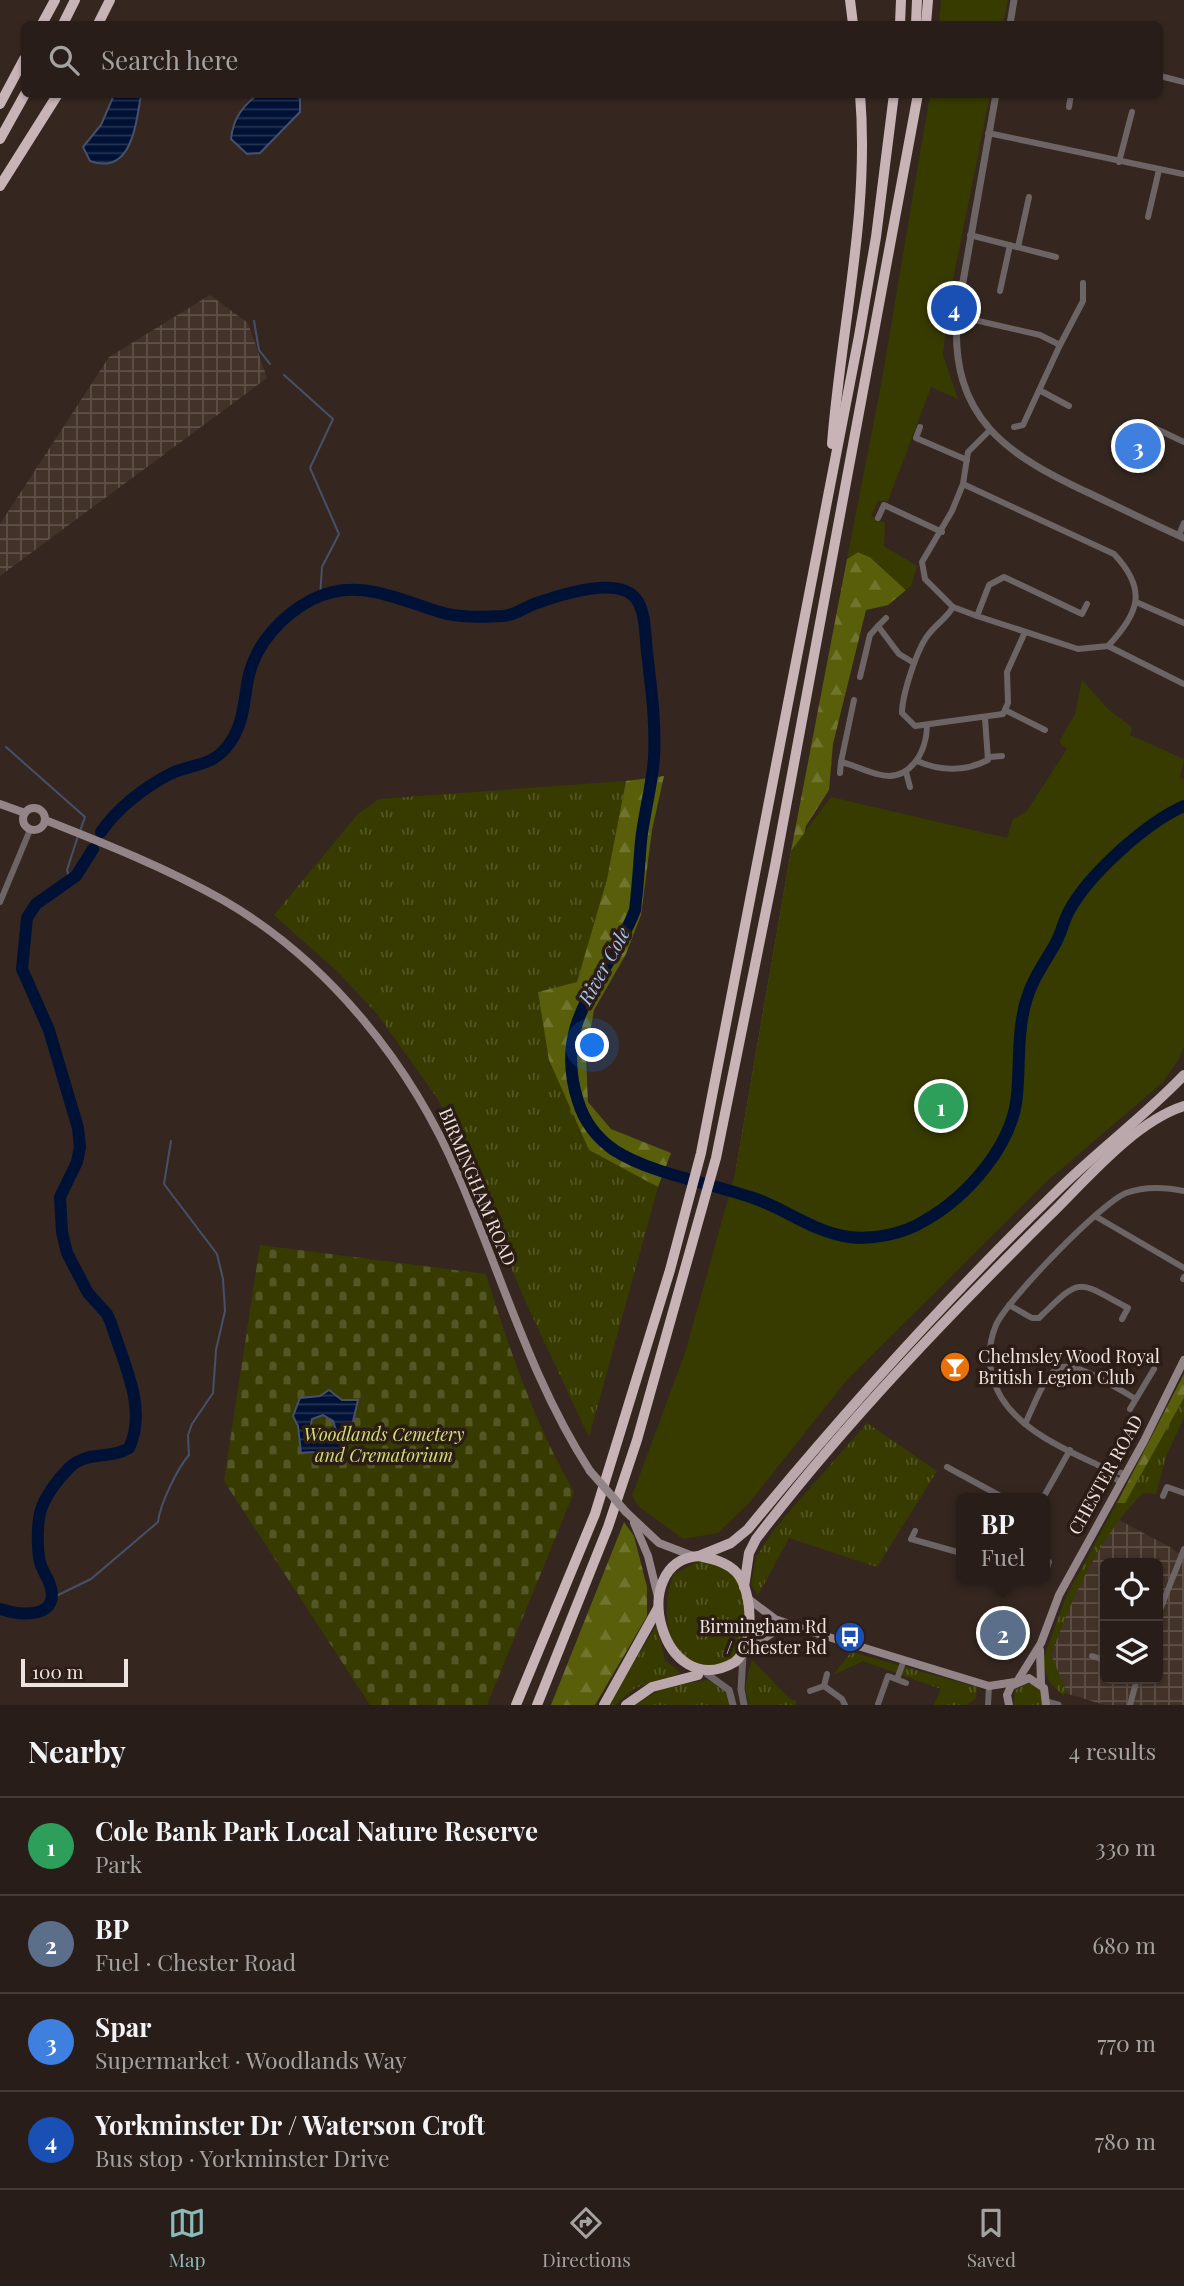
<!DOCTYPE html>
<html lang="en">
<head>
<meta charset="utf-8">
<style>
  :root { --surface:#281d18; --page:#342a25; --text:#f1f3f6; --muted:#a5a2a2; --line:#443b37; --accent:#8bbbb9 }
  body { margin:0; font-family:"Playfair Display",serif; background:var(--page); color:var(--text) }
  .controls { position:absolute; right:21px; bottom:21px; display:grid; overflow:hidden; border-radius:10px; box-shadow:0 2px 5px #0004 }
  .controls button { width:63px; height:63px; display:grid; place-items:center; padding:0; border:0; border-bottom:2px solid var(--line); background:var(--surface); color:var(--text); font:35px sans-serif }
  .scale { position:absolute; left:21px; bottom:18px; width:107px; box-sizing:border-box; padding-left:7px; border:4px solid #ede3df; border-top:0; font-size:19px; line-height:24px; white-space:nowrap; color:#ede3df; -webkit-text-stroke:5px #2b1d16; paint-order:stroke }
  .you { position:absolute; left:593px; top:1046px; width:24px; height:24px; margin:-18px; border:5px solid #fff; border-radius:50%; background:#1a73e8; box-shadow:0 0 0 10px #1a73e833 }
  .badge { display:grid; place-items:center; width:46px; height:46px; border-radius:50%; background:var(--accent); color:#fff; font-size:23px; font-weight:700 }
  .pin { position:absolute; translate:-50% -50%; border:4px solid #fff; box-shadow:0 2px 7px #0006 }
  .popup { position:absolute; left:956px; top:1493px; width:94px; height:91px; box-sizing:border-box; display:grid; place-content:center; border-radius:10px; background:var(--surface); filter:drop-shadow(0 2px 5px #0005); font-size:23px; white-space:nowrap; color:var(--muted) }
  .popup b { font-size:26px; color:var(--text) }
  .popup::after { content:''; position:absolute; left:50%; top:100%; margin-left:-14px; border:14px solid transparent; border-top-color:var(--surface) }
  .list { margin:0; padding:0; list-style:none }
  h2 { display:flex; justify-content:space-between; align-items:center; height:91px; margin:0; padding:0 28px; font-size:30px }
  h2 small { font-size:23px; font-weight:400; color:var(--muted) }
  .list li { display:grid; grid-template-columns:46px 1fr auto; gap:21px; align-items:center; box-sizing:border-box; height:98px; padding:0 28px; border-top:2px solid var(--line) }
  .list b { display:block; font-size:26px; white-space:nowrap }
  .list p { margin:0; font-size:23px; white-space:nowrap; color:var(--muted) }
  .list em { font-size:23px; font-style:normal; color:var(--muted) }
  .icon { flex:none; width:38px; height:38px; fill:none; stroke:currentColor; stroke-width:2; stroke-linecap:round; stroke-linejoin:round }
  .map { position:relative; flex:none; width:1184px; height:1705px; overflow:hidden }
  .search { position:absolute; background:var(--surface); box-shadow:0 2px 5px #0004; left:21px; right:21px; top:21px; height:77px; display:flex; align-items:center; gap:18px; box-sizing:border-box; padding:0 24px; border-radius:10px; color:var(--muted); font-size:26px }
  .sheet { height:483px; background:var(--surface) }
  nav { display:flex; justify-content:space-around; align-items:center; box-sizing:border-box; height:98px; border-top:2px solid var(--line); background:var(--surface); font-size:19px; color:var(--muted) }
  nav a { display:grid; justify-items:center; gap:4px }
  nav .on { color:var(--accent) }
  .map>svg:first-child { display:block }
</style>
</head>
<body>
<div class="map">
<svg width="1184" height="1705" viewBox="0 0 1184 1705">
  <defs>
    <pattern id="industrial-grid" width="8" height="8" patternUnits="userSpaceOnUse" patternTransform="scale(1.75)"><rect width="8" height="8" fill="#423228"/><path d="M0 4h8M4 0v8" fill="none" stroke="#5e5047"/></pattern>
    <pattern id="grass-tufts" width="24" height="20" patternUnits="userSpaceOnUse" patternTransform="scale(1.75)"><rect width="24" height="20" fill="#373b00"/><path d="M3 7l-1-3M5 7V3M7 7l1-3M15 17l-1-3M17 17v-4M19 17l1-3" fill="none" stroke="#545725"/></pattern>
    <pattern id="forest-firs" width="22" height="20" patternUnits="userSpaceOnUse" patternTransform="scale(1.75)"><rect width="22" height="20" fill="#585e0a"/><path d="M5 1l3.5 6h-7zM16 11l3.5 6h-7z" fill="#70752d"/></pattern>
    <pattern id="cemetery-stones" width="16" height="16" patternUnits="userSpaceOnUse" patternTransform="scale(1.75)"><rect width="16" height="16" fill="#373b00"/><path d="M2 7V4a2 2 0 0 1 4 0v3zM10 15v-3a2 2 0 0 1 4 0v3z" fill="#545725"/></pattern>
    <pattern id="water-rules" width="6" height="5" patternUnits="userSpaceOnUse" patternTransform="scale(1.75)"><rect width="6" height="5" fill="#001136"/><path d="M0 2.5h6" fill="none" stroke="#263453"/></pattern>
  </defs>
  <rect width="100%" height="100%" fill="#352720"/>
  <g fill="url(#industrial-grid)" fill-rule="evenodd">
    <polygon points="210,295 248,323 267,378 0,576 0,524 109,357"/>
    <path d="M1117,1519L1170,1547L1184,1558V1705H1105L1068,1694L1053,1665L1051,1655L1074,1594ZM1105,1563H1158V1679H1105Z"/>
  </g>
  <g fill="url(#grass-tufts)">
    <polygon points="626,781 607,879 577,982 538,992 589,1150 658,1187 589,1437 529,1309 438,1099 378,1015 338,972 274,915 358,814 379,799"/>
    <path d="M1184,1398V1418L1166,1456L1156,1494L1143,1493C1098,1538 1073,1596 1051,1655L1068,1694L1063,1693L1065,1697L1050,1683L1042,1663L1066,1597L1117,1503L1125,1502Z"/>
    <polygon points="867,1423 937,1471 877,1567 789,1538 758,1595 751,1585 756,1557 776,1527"/>
    <path d="M701,1560C712,1563 722,1565 731,1573C748,1588 752,1640 735,1656C727,1664 714,1666 704,1669C696,1665 685,1661 680,1654C663,1632 664,1598 674,1574Z"/>
    <polygon points="656,1626 665,1660 681,1673 635,1688 615,1705 608,1705"/>
    <polygon points="851,1652 977,1687 976,1698 967,1705 934,1705 941,1689 863,1661 833,1675"/>
    <polygon points="752,1660 790,1699 796,1701 796,1705 749,1705 745,1687"/>
    <polygon points="708,1680 724,1689 731,1705 634,1705 667,1686"/>
    <polygon points="1028,1683 1042,1691 1042,1705 1014,1705 1015,1690"/>
  </g>
  <g fill="url(#forest-firs)">
    <polygon points="858,552 870,557 906,590 888,605 866,610 833,744 829,790 806,826 735,1174 791,851 847,559"/>
    <polygon points="664,776 652,830 641,915 626,954 594,1010 586,1057 588,1102 611,1129 671,1153 658,1187 589,1150 549,1060 538,992 577,982 607,879 626,781"/>
    <polygon points="1184,1374 1184,1398 1125,1503 1117,1503"/>
    <polygon points="624,1522 634,1536 647,1587 647,1616 595,1705 551,1705"/>
  </g>
  <path fill="url(#cemetery-stones)" d="M260,1245L486,1274C509,1349 535,1424 574,1492L487,1705H370L224,1481Z"/>
  <g fill="#373b00">
    <polygon points="941,0 1008,0 1003,24 939,24"/>
    <polygon points="930,95 990,95 948,305 943,355 958,399 931,387 888,501 878,501 871,516 885,523 884,546 917,566 911,586 906,590 870,557 858,552 847,559 881,385"/>
    <polygon points="1082,680 1109,710 1132,727 1130,735 1184,759 1180,778 1184,779 1184,1046 1179,1059 1163,1082 1046,1182 846,1381 749,1503 718,1533 683,1539 638,1506 632,1496 685,1353 735,1174 791,851 831,797 1007,838 1013,819 1026,812 1067,749 1059,742 1075,714"/>
  </g>
  <g fill="url(#water-rules)" stroke="#475069" stroke-width="2" fill-rule="evenodd">
    <path d="M114,95H141C136,123 132,176 90,161L83,147L101,125Z"/>
    <path d="M257,95H297L300,99V112L260,153L247,154L231,139C233,119 242,107 257,95Z"/>
    <path d="M329,1390L342,1400H358L346,1451C330,1456 318,1450 301,1453L298,1426L293,1416L300,1398L320,1396ZM323,1415L333,1421L336,1430L333,1439L315,1441L310,1430L312,1419Z"/>
  </g>
  <g fill="none" stroke-linecap="round" stroke-linejoin="round">
    <g stroke="#475069" stroke-width="2">
      <polyline points="254,321 259,350 270,364"/>
      <polyline points="284,375 333,419 310,468 339,534 322,567 320,596"/>
      <polyline points="6,747 85,817 80,831"/>
      <polyline points="70,880 67,870 78,836"/>
      <path d="M50,1599L91,1579L158,1522C160,1504 177,1469 189,1455L188,1435L192,1424L213,1393L216,1350L225,1311L223,1279L217,1254L164,1184L171,1141"/>
    </g>
    <g stroke="#001136" stroke-width="12">
      <path d="M101,832C117,808 145,787 170,774C190,764 210,767 226,748C244,726 243,706 248,679C255,644 282,615 313,599C357,577 397,599 440,612C459,618 483,617 503,616C516,615 525,607 537,603C562,594 620,575 637,600C646,614 645,636 647,652C651,687 656,722 654,758C652,786 644,813 641,841C639,864 638,887 635,910C609,979 551,1018 578,1101C584,1121 597,1138 614,1150C651,1174 714,1184 756,1199C789,1211 814,1232 849,1237C873,1240 903,1234 924,1221C967,1197 1013,1145 1017,1095C1020,1064 1017,1032 1026,1001C1032,980 1043,965 1054,946C1061,935 1063,922 1069,911C1089,874 1146,823 1184,806"/>
      <path d="M0,1609C22,1616 63,1619 49,1582C46,1575 42,1570 40,1562C37,1549 37,1527 40,1513C44,1497 58,1479 69,1468C87,1450 110,1460 129,1448C148,1409 123,1362 111,1323L107,1314L88,1293L67,1253L62,1232L60,1197L77,1162L80,1147L78,1128L49,1030L22,969L27,918L36,904L76,876L93,849"/>
    </g>
    <g stroke="#6d6466" stroke-width="6">
      <polyline points="1160,76 1184,82"/>
      <polyline points="1069,107 1071,94"/>
      <polyline points="988,133 1183,174"/>
      <polyline points="1119,162 1132,112"/>
      <polyline points="1148,217 1159,170"/>
      <polyline points="970,235 1056,257"/>
      <polyline points="1018,247 1029,197"/>
      <polyline points="1000,291 1010,245"/>
      <polyline points="957,316 1040,335 1060,345 1023,425 1014,427"/>
      <polyline points="1060,345 1083,301 1083,283"/>
      <polyline points="1041,391 1069,406"/>
      <polyline points="1142,422 1184,442"/>
      <polyline points="920,427 916,438 967,460"/>
      <path d="M963,484L1114,554C1148,590 1139,613 1108,646L1078,649L977,616L953,607L925,579L922,562L952,511L963,484L968,452L990,430"/>
      <polyline points="878,518 884,505 942,532"/>
      <polyline points="1179,535 1184,523"/>
      <polyline points="1136,602 1184,623"/>
      <path d="M953,607C946,619 936,624 928,635C917,649 902,695 902,713L915,726L1003,714L1008,703L1007,672L1025,632"/>
      <polyline points="977,616 989,585 1004,577 1082,614 1087,604"/>
      <polyline points="878,626 886,618"/>
      <polyline points="1108,646 1184,684"/>
      <polyline points="860,677 870,635 878,626 899,654 914,663"/>
      <path d="M854,700L841,762C854,765 865,771 877,774C909,784 927,752 927,725"/>
      <polyline points="1007,711 1045,730"/>
      <polyline points="989,757 1002,756"/>
      <path d="M917,761C940,771 964,772 988,760L985,718"/>
      <polyline points="906,772 910,787"/>
      <polyline points="840,773 841,762"/>
      <polyline points="0,902 30,830"/>
      <polyline points="1095,1216 1184,1268"/>
      <polyline points="1183,1279 1184,1277"/>
      <path d="M1009,1305L1032,1318H1039C1082,1276 1076,1280 1128,1308L1122,1319"/>
      <polyline points="1130,1409 1154,1369"/>
      <path d="M1025,1424C1033,1408 1042,1381 1055,1370C1071,1356 1119,1390 1136,1399"/>
      <polyline points="1099,1466 1121,1483"/>
      <polyline points="947,1467 1004,1498"/>
      <path d="M1126,1475C1116,1470 1105,1469 1096,1464C1063,1449 1020,1429 1001,1397C988,1375 986,1349 996,1325C1007,1300 1101,1203 1126,1193C1145,1186 1165,1187 1184,1191"/>
      <polyline points="1163,1496 1167,1487 1184,1493"/>
      <polyline points="1043,1498 1070,1450"/>
      <polyline points="915,1531 911,1539 961,1553"/>
      <polyline points="1045,1573 1049,1562"/>
      <polyline points="1158,1615 1184,1549"/>
      <polyline points="1092,1656 1105,1660"/>
      <polyline points="827,1674 824,1686 842,1699 845,1705"/>
      <polyline points="897,1679 904,1660"/>
      <polyline points="810,1691 824,1686"/>
      <polyline points="878,1704 888,1676 906,1683"/>
      <polyline points="988,1705 989,1686"/>
      <polyline points="1130,1705 1137,1679"/>
    </g>
    <g stroke="#6d6466" stroke-width="7">
      <polyline points="1010,24 1014,0"/>
      <path d="M996,94L957,316C950,419 1007,455 1091,494C1122,509 1153,524 1184,538"/>
      <polyline points="743,1656 741,1689 744,1705"/>
      <polyline points="707,1674 729,1690 733,1705"/>
      <polyline points="1046,1702 1058,1705"/>
    </g>
    <g stroke="#928487" stroke-width="8">
      <polyline points="0,804 25,813"/>
      <circle cx="34" cy="819" r="11"/>
      <path d="M45,820C106,844 166,868 223,900C329,961 412,1066 459,1177C502,1276 531,1380 590,1471"/>
      <polyline points="626,1512 659,1543 693,1556"/>
      <polyline points="634,1523 648,1556 658,1597"/>
      <polyline points="746,1597 775,1619 809,1631 989,1686 1015,1682"/>
      <polyline points="746,1650 774,1632 799,1631"/>
      <polyline points="1040,1650 1041,1683"/>
      <polyline points="1018,1680 1041,1643 1059,1595 1144,1441 1184,1360"/>
      <polyline points="1009,1705 1007,1695 1011,1686 1029,1678 1044,1688 1046,1705"/>
    </g>
    <g stroke="#bba8ac" stroke-width="10">
      <path d="M699,1556L731,1543L748,1529C845,1411 946,1299 1055,1193C1096,1152 1144,1117 1184,1075"/>
      <path d="M699,1556C713,1559 727,1562 737,1573C753,1592 755,1646 735,1662C662,1705 625,1561 699,1556Z"/>
      <path d="M744,1587L749,1553L756,1539C844,1424 946,1318 1049,1216C1086,1180 1134,1122 1184,1106"/>
      <polyline points="604,1705 658,1608"/>
      <polyline points="626,1705 652,1687 698,1675"/>
    </g>
    <g stroke="#c8b3b7" stroke-width="10">
      <polyline points="850,0 853,24"/>
      <polyline points="42,24 55,0"/>
      <polyline points="63,24 75,0"/>
      <polyline points="98,24 110,0"/>
      <polyline points="900,24 901,0"/>
      <polyline points="916,24 917,0"/>
      <polyline points="926,24 928,0"/>
      <polyline points="0,104 24,59"/>
      <polyline points="0,139 25,94"/>
      <polyline points="0,186 58,94"/>
      <path d="M832,444C841,327 870,212 860,94"/>
      <polyline points="516,1705 595,1514 670,1270 701,1153 859,336 876,237 894,94"/>
      <polyline points="537,1705 608,1527 637,1440 716,1158 775,866 918,94"/>
    </g>
    <polyline stroke="#928487" stroke-width="8" points="590,1471 626,1512"/>
  </g>
  <defs>
    <g id="bar-disc" transform="scale(1.575)"><circle r="9.5" fill="#e8710a" stroke="#2b1d16"/><path d="M-6-5H6L.8 .8V4.5H3.5V6h-7V4.5H-.8V.8Z" fill="#fff"/></g>
    <g id="bus-disc" transform="scale(1.575)"><circle r="9.5" fill="#1a4fb4" stroke="#2b1d16"/><path d="M-5-6H5V4H4V6H2V4H-2V6H-4V4H-5ZM-3.5-4V0h7V-4ZM-3.5 1.2v1.5H-2V1.2ZM2 1.2v1.5H3.5V1.2Z" fill="#fff"/></g>
  </defs>
  <g fill-rule="evenodd">
    <use href="#bar-disc" x="955" y="1367"/>
    <use href="#bus-disc" x="850" y="1637"/>
  </g>
  <g text-anchor="middle" stroke-width="7" stroke-linejoin="round" paint-order="stroke">
    <g font-size="18" fill="#ede3df" stroke="#2b1d16">
      <text transform="translate(477 1187) rotate(67)" y="6">BIRMINGHAM ROAD</text>
      <text transform="translate(1106 1475) rotate(-61)" y="6">CHESTER ROAD</text>
    </g>
    <g font-size="18" fill="#ede3df" stroke="#2b1d16" text-anchor="start">
      <text x="978" y="1363">Chelmsley Wood Royal<tspan x="978" dy="21">British Legion Club</tspan></text>
      <text x="827" y="1633" text-anchor="end">Birmingham Rd<tspan x="827" dy="21">/ Chester Rd</tspan></text>
    </g>
    <g font-size="18" font-style="italic" fill="#d4df77" stroke="#2b1d16">
      <text x="384" y="1441">Woodlands Cemetery<tspan x="384" dy="21">and Crematorium</tspan></text>
    </g>
    <g font-size="19" font-style="italic" fill="#a4c5f6" stroke="#2b1d16">
      <text transform="translate(604 966) rotate(-61)" y="7">River Cole</text>
    </g>
  </g>
</svg>
<div class="controls">
<button><svg class="icon" aria-label="locate" viewBox="0 0 24 24"><circle cx="12" cy="12" r="6"/><path d="M12 2v4M12 18v4M2 12h4M18 12h4"/></svg></button>
<button><svg class="icon" aria-label="layers" viewBox="0 0 24 24"><path d="M12 4l9 5-9 5-9-5zM3 14l9 5 9-5"/></svg></button>
</div>
<div class="scale">100 m</div>
<div class="you"></div>
<div class="pin badge" style="left:941px;top:1106px;background:#2e9e5b">1</div>
<div class="pin badge" style="left:1003px;top:1633px;background:#5c6f8a">2</div>
<div class="popup"><b>BP</b>Fuel</div>
<div class="pin badge" style="left:1138px;top:446px;background:#3f7fe0">3</div>
<div class="pin badge" style="left:954px;top:308px;background:#1a4fb4">4</div>
<div class="search"><svg class="icon" aria-label="search" viewBox="0 0 24 24"><circle cx="10" cy="10" r="6"/><path d="M15 15l6 6"/></svg>Search here</div>
</div>
<section class="sheet">
<h2>Nearby<small>4 results</small></h2>
<ul class="list">
<li><span class="badge" style="background:#2e9e5b">1</span><div><b>Cole Bank Park Local Nature Reserve</b><p>Park</p></div><em>330 m</em></li>
<li><span class="badge" style="background:#5c6f8a">2</span><div><b>BP</b><p>Fuel · Chester Road</p></div><em>680 m</em></li>
<li><span class="badge" style="background:#3f7fe0">3</span><div><b>Spar</b><p>Supermarket · Woodlands Way</p></div><em>770 m</em></li>
<li><span class="badge" style="background:#1a4fb4">4</span><div><b>Yorkminster Dr / Waterson Croft</b><p>Bus stop · Yorkminster Drive</p></div><em>780 m</em></li>
</ul>
</section>
<nav>
<a class="on"><svg class="icon" aria-label="map" viewBox="0 0 24 24"><path d="M3 6l6-2 6 2 6-2v14l-6 2-6-2-6 2zM9 4v14M15 6v14"/></svg>Map</a>
<a><svg class="icon" aria-label="directions" viewBox="0 0 24 24"><path d="M12 3l9 9-9 9-9-9zM9 14v-3h6M13 9l2 2-2 2"/></svg>Directions</a>
<a><svg class="icon" aria-label="saved" viewBox="0 0 24 24"><path d="M7 4h10v16l-5-4-5 4z"/></svg>Saved</a>
</nav>
</body>
</html>
